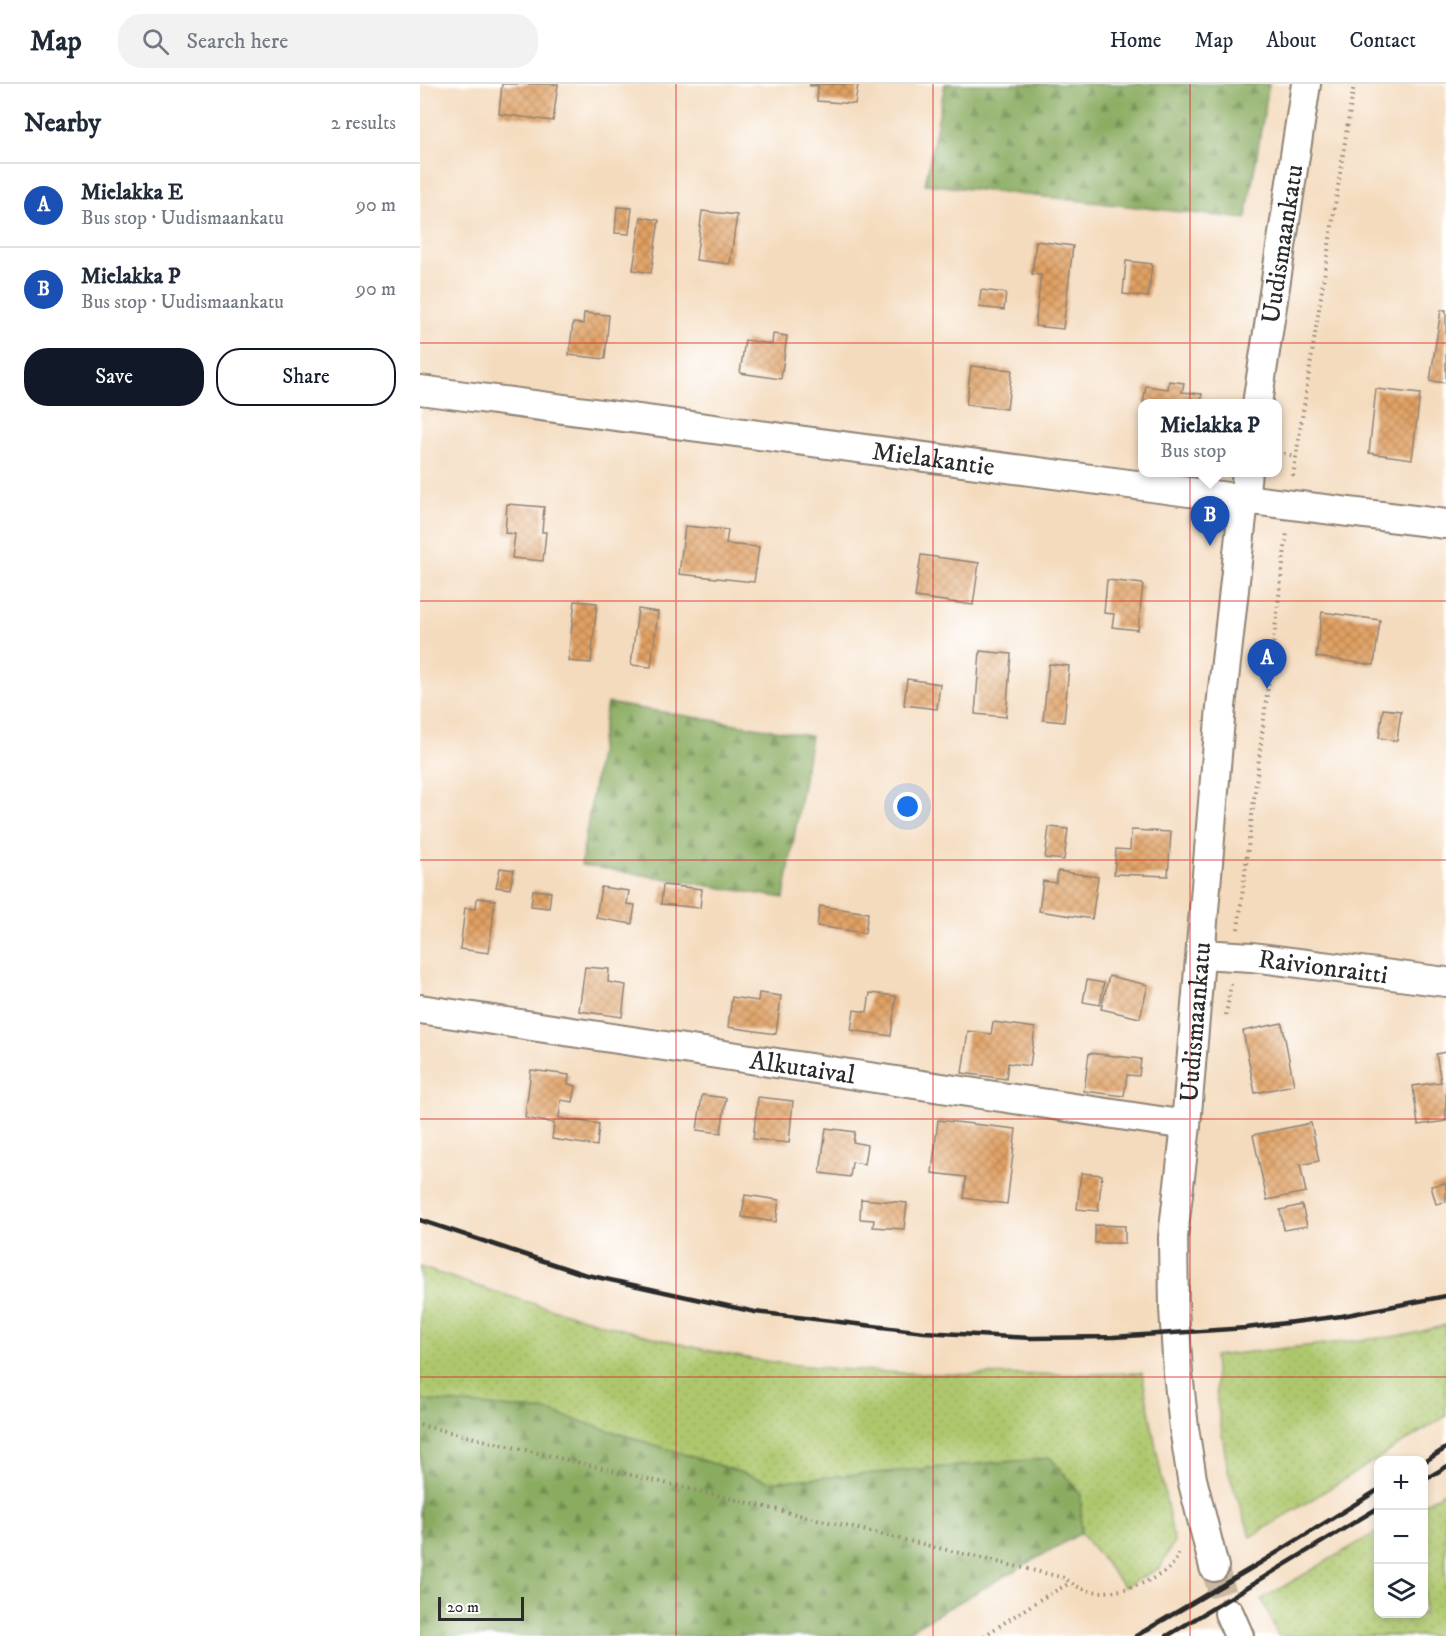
<!DOCTYPE html>
<html lang="en">
<head>
<meta charset="utf-8">
<style>
  :root { --surface:#fff; --page:#f2f2f3; --text:#1f2937; --muted:#747a83; --line:#e0e1e3; --accent:#111827 }
  body { margin:0; font-family:"IM FELL DW Pica",serif; background:var(--page); color:var(--text) }
  .controls { position:absolute; right:18px; bottom:18px; display:grid; overflow:hidden; border-radius:12px; box-shadow:0 3px 9px #0003 }
  .controls button { width:54px; height:54px; display:grid; place-items:center; padding:0; border:0; border-bottom:2px solid var(--line); background:var(--surface); color:var(--text); font:30px sans-serif }
  .scale { position:absolute; left:18px; bottom:15px; width:86px; box-sizing:border-box; padding-left:6px; border:3px solid #2b2b2b; border-top:0; font-size:16px; line-height:21px; white-space:nowrap; color:#2b2b2b; -webkit-text-stroke:4px #fff; paint-order:stroke }
  .you { position:absolute; left:488px; top:723px; width:21px; height:21px; margin:-15px; border:4px solid #fff; border-radius:50%; background:#1a73e8; box-shadow:0 0 0 9px #1a73e833 }
  .badge { display:grid; place-items:center; width:39px; height:39px; border-radius:50%; background:var(--accent); color:#fff; font-size:20px; font-weight:700 }
  .pin { position:absolute; translate:-50% -50px; filter:drop-shadow(0 2px 3px #0008) }
  .pin::after { content:''; position:absolute; top:32px; width:21px; height:18px; background:inherit; clip-path:polygon(0 0,100% 0,50% 100%) }
  .popup { position:absolute; left:718px; top:315px; width:144px; height:78px; box-sizing:border-box; display:grid; place-content:center; border-radius:12px; background:var(--surface); filter:drop-shadow(0 2px 4px #0005); font-size:20px; white-space:nowrap; color:var(--muted) }
  .popup b { font-size:22px; color:var(--text) }
  .popup::after { content:''; position:absolute; left:50%; top:100%; margin-left:-12px; border:12px solid transparent; border-top-color:var(--surface) }
  .list { margin:0; padding:0; list-style:none }
  h2 { display:flex; justify-content:space-between; align-items:center; height:78px; margin:0; padding:0 24px; font-size:26px }
  h2 small { font-size:20px; font-weight:400; color:var(--muted) }
  .list li { display:grid; grid-template-columns:39px 1fr auto; gap:18px; align-items:center; box-sizing:border-box; height:84px; padding:0 24px; border-top:2px solid var(--line) }
  .list b { display:block; font-size:22px; white-space:nowrap }
  .list p { margin:0; font-size:20px; white-space:nowrap; color:var(--muted) }
  .list em { font-size:20px; font-style:normal; color:var(--muted) }
  .actions { display:flex; gap:12px; padding:18px 24px }
  .actions a { flex:1; padding:14px 0; border:2px solid var(--accent); border-radius:24px; text-align:center; font-size:21px; color:var(--accent) }
  .actions .main { background:var(--accent); color:#fff }
  .icon { flex:none; width:33px; height:33px; fill:none; stroke:currentColor; stroke-width:2; stroke-linecap:round; stroke-linejoin:round }
  .map { position:relative; flex:none; width:1026px; height:1552px; overflow:hidden }
  header { display:flex; align-items:center; gap:36px; box-sizing:border-box; height:84px; padding:0 30px; background:var(--surface); border-bottom:2px solid var(--line) }
  header strong { font-size:28px }
  nav { display:flex; gap:33px; margin-inline-start:auto; font-size:21px }
  .search { width:420px; height:54px; background:var(--page); display:flex; align-items:center; gap:15px; box-sizing:border-box; padding:0 21px; border-radius:24px; color:var(--muted); font-size:22px }
  main { display:flex }
  aside { flex:1; background:var(--surface) }
  .map>svg:first-child { display:block }
</style>
</head>
<body>
<header>
<strong>Map</strong>
<div class="search"><svg class="icon" aria-label="search" viewBox="0 0 24 24"><circle cx="10" cy="10" r="6"/><path d="M15 15l6 6"/></svg>Search here</div>
<nav><a>Home</a><a>Map</a><a>About</a><a>Contact</a></nav>
</header>
<main>
<aside>
<h2>Nearby<small>2 results</small></h2>
<ul class="list">
<li><span class="badge" style="background:#1a4fb4">A</span><div><b>Mielakka E</b><p>Bus stop · Uudismaankatu</p></div><em>90 m</em></li>
<li><span class="badge" style="background:#1a4fb4">B</span><div><b>Mielakka P</b><p>Bus stop · Uudismaankatu</p></div><em>90 m</em></li>
</ul>
<div class="actions"><a class="main">Save</a><a>Share</a></div>
</aside>
<div class="map">
<svg width="1026" height="1552" viewBox="0 0 1026 1552">
  <defs>
    <pattern id="grass-dots" width="8" height="8" patternUnits="userSpaceOnUse" patternTransform="scale(1.5)"><rect width="8" height="8" fill="#aec76d"/><path d="M2 2h.1M6 6h.1" fill="none" stroke="#96ab5f" stroke-width="1.8" stroke-linecap="round"/></pattern>
    <pattern id="forest-firs" width="22" height="20" patternUnits="userSpaceOnUse" patternTransform="scale(1.5)"><rect width="22" height="20" fill="#8aac60"/><path d="M5 1l3.5 6h-7zM16 11l3.5 6h-7z" fill="#718c4f"/></pattern>
    <pattern id="building-cross-hatch" width="8" height="8" patternUnits="userSpaceOnUse" patternTransform="scale(1.5)"><rect width="8" height="8" fill="#e1a163"/><path d="M0 0l8 8M0 8l8-8" fill="none" stroke="#b78352"/></pattern>
  </defs>
  <rect width="100%" height="100%" fill="#fff"/>
  <filter id="ink" filterUnits="userSpaceOnUse"><feTurbulence type="fractalNoise" baseFrequency=".0167" numOctaves="2"/><feDisplacementMap in="SourceGraphic" scale="12" xChannelSelector="R" yChannelSelector="G"/><feConvolveMatrix kernelMatrix="1 2 1 2 8 2 1 2 1" color-interpolation-filters="sRGB"/></filter>
  <filter id="wash" filterUnits="userSpaceOnUse"><feTurbulence type="fractalNoise" baseFrequency=".008" numOctaves="4" result="noise"/><feDisplacementMap in="SourceGraphic" scale="24" xChannelSelector="R" yChannelSelector="G"/><feGaussianBlur stdDeviation="1.35" result="paint"/><feColorMatrix in="noise" values="0 0 0 0 0 0 0 0 0 0 0 0 0 0 0 0 0 1.4 0 .05"/><feComposite in="paint" operator="in"/></filter>
  <g filter="url(#wash)">
    <rect width="100%" height="100%" fill="#f4dbbe"/>
    <g fill="url(#grass-dots)" stroke="#6c794c" stroke-width="1.5">
      <path d="M0,1183C52,1201 103,1217 156,1232C214,1249 273,1265 332,1275C461,1295 593,1291 722,1289L754,1458L740,1484L704,1503L661,1449V1411L631,1374L351,1398L128,1327L0,1316Z"/>
      <polygon points="1026,1241 1026,1332 831,1453 808,1387 797,1317 794,1272 987,1251"/>
      <polygon points="1026,1407 1026,1552 858,1552 842,1515 958,1447 958,1530 1004,1530 1004,1420"/>
    </g>
    <g fill="url(#forest-firs)" stroke="#5a6c46" stroke-width="1.5">
      <polygon points="525,0 849,0 826,135 505,100"/>
      <polygon points="187,619 391,652 364,814 161,781"/>
      <polygon points="0,1316 128,1327 351,1398 631,1374 661,1411 661,1449 479,1552 0,1552"/>
    </g>
    <g id="blocks">
      <g fill="url(#building-cross-hatch)">
        <polygon points="82,0 138,0 133,37 79,30"/>
        <polygon points="390,0 438,0 435,20 397,17 398,2 390,2"/>
        <polygon points="197,123 212,124 209,150 195,149"/>
        <polygon points="282,127 317,131 310,180 276,176"/>
        <polygon points="221,133 239,136 231,189 213,186"/>
        <polygon points="616,157 653,162 643,245 615,242 621,191 612,190"/>
        <polygon points="706,177 732,180 728,213 703,210"/>
        <polygon points="561,206 586,209 584,226 559,223"/>
        <polygon points="1021,226 1026,226 1026,299 1010,297"/>
        <polygon points="164,229 189,231 185,275 149,271 153,239 163,240"/>
        <polygon points="353,250 367,252 361,295 320,289 325,256 352,260"/>
        <polygon points="551,282 592,286 587,325 546,321"/>
        <polygon points="749,297 764,299 762,308 782,310 781,320 723,320 726,302 748,305"/>
        <polygon points="956,305 1000,310 992,375 949,369"/>
        <polygon points="87,420 124,423 122,448 126,448 123,477 92,474 95,450 85,449"/>
        <polygon points="265,442 308,446 306,460 339,463 334,498 259,490"/>
        <polygon points="501,471 559,479 553,521 495,513"/>
        <polygon points="687,496 723,500 718,546 692,543 694,530 684,529"/>
        <polygon points="155,517 177,519 171,579 148,577"/>
        <polygon points="218,525 238,528 231,583 211,581"/>
        <polygon points="902,528 960,536 954,581 896,573"/>
        <polygon points="560,567 591,570 586,633 555,630"/>
        <polygon points="629,580 649,582 644,638 623,636"/>
        <polygon points="487,595 520,600 517,625 484,621"/>
        <polygon points="963,625 981,627 977,657 959,654"/>
        <polygon points="629,743 648,745 644,776 625,774"/>
        <polygon points="711,746 751,748 748,792 694,790 696,765 710,766"/>
        <polygon points="80,784 94,786 90,805 76,803"/>
        <polygon points="638,787 678,793 672,835 619,827 623,797 636,799"/>
        <polygon points="243,801 282,805 280,824 241,820"/>
        <polygon points="181,803 209,807 207,820 215,821 212,840 176,834"/>
        <polygon points="113,806 131,808 129,824 111,822"/>
        <polygon points="57,814 75,816 69,869 40,865 45,824 56,825"/>
        <polygon points="400,822 448,829 445,849 397,842"/>
        <polygon points="165,883 189,885 188,898 206,901 202,933 159,927"/>
        <polygon points="689,892 728,901 720,934 681,925"/>
        <polygon points="667,896 684,899 680,921 663,918"/>
        <polygon points="339,909 361,912 356,950 308,943 312,913 338,917"/>
        <polygon points="450,909 476,912 471,952 431,946 434,926 447,928"/>
        <polygon points="573,938 615,944 610,982 588,979 586,995 542,989 548,947 571,950"/>
        <polygon points="862,939 874,1001 835,1009 823,947"/>
        <polygon points="1026,968 1026,1037 998,1041 993,1002 1021,998 1016,970"/>
        <polygon points="669,969 721,975 719,992 707,991 704,1012 664,1007"/>
        <polygon points="111,986 149,991 148,1000 156,1002 153,1018 141,1016 139,1034 179,1040 177,1062 132,1055 134,1039 105,1034"/>
        <polygon points="282,1011 306,1014 301,1049 277,1046"/>
        <polygon points="338,1013 373,1017 369,1059 333,1055"/>
        <polygon points="518,1036 596,1045 587,1120 544,1114 546,1093 512,1089"/>
        <polygon points="891,1039 899,1077 880,1081 886,1108 847,1116 833,1051"/>
        <polygon points="406,1044 435,1048 433,1058 447,1061 444,1080 432,1078 430,1093 400,1089"/>
        <polygon points="661,1089 682,1091 678,1127 657,1125"/>
        <polygon points="1026,1099 1026,1118 1016,1120 1011,1102"/>
        <polygon points="325,1111 359,1116 356,1138 322,1133"/>
        <polygon points="441,1115 487,1119 484,1145 453,1143 454,1136 440,1135"/>
        <polygon points="882,1121 887,1142 864,1146 860,1126"/>
        <polygon points="675,1141 705,1142 705,1159 675,1159"/>
      </g>
    </g>
  </g>
  <g filter="url(#ink)">
    <use href="#blocks" fill-opacity="0" stroke="#908374" stroke-width="1.5"/>
    <g fill="none" stroke-linecap="round" stroke-linejoin="round">
      <polyline stroke="#ccb8a1" stroke-width="28" stroke-dasharray="28 14" stroke-linecap="butt" points="794,1483 809,1529"/>
      <g stroke="#908374" stroke-width="32">
        <g id="minor">
          <path id="s1" d="M0,306L784,410L1026,440"/>
          <path id="s2" d="M837,320L886,0"/>
          <path id="s3" d="M781,870L832,873L1026,898"/>
          <path id="s4" d="M0,925L766,1041"/>
          <path id="s5" d="M794,1483L772,1395L764,1344L758,1289L754,1224L753,1153L766,1041L801,623L827,388"/>
          <polyline points="809,1529 819,1552"/>
        </g>
      </g>
      <g stroke="#908374" stroke-width="4" stroke-dasharray="1.5 4.5" stroke-linecap="butt">
        <polyline points="858,369 876,372"/>
        <polyline points="873,392 934,0"/>
        <polyline points="818,845 867,448"/>
        <polyline points="806,931 811,900"/>
        <path d="M0,1341L645,1494C672,1520 720,1505 747,1486C753,1482 757,1473 761,1467"/>
        <polyline points="564,1552 619,1516 650,1499"/>
      </g>
      <use href="#minor" stroke="#fff" stroke-width="28"/>
      <g stroke="#2b2b2b" stroke-width="4.5">
        <polyline points="0,1136 163,1190 335,1228 504,1248 611,1254 693,1253 826,1244 922,1232 1026,1212"/>
        <polyline points="1004,1378 1026,1364"/>
        <polyline points="1004,1396 1026,1383"/>
        <polyline points="716,1552 840,1479 958,1406"/>
        <polyline points="747,1552 958,1424"/>
      </g>
    </g>
  </g>
  <path fill="none" stroke="#d62828" stroke-width="1.5" stroke-opacity="0.55" d="M256,0V1552M513,0V1552M770,0V1552M0,259H1026M0,517H1026M0,776H1026M0,1035H1026M0,1293H1026"/>
  <g text-anchor="middle" stroke-width="4.5" stroke-linejoin="round" paint-order="stroke">
    <g font-size="26" fill="#2b2b2b" stroke="#fff">
      <text dy="9" stroke="none"><textPath href="#s2" startOffset="162">Uudismaankatu</textPath></text>
      <text dy="9" stroke="none"><textPath href="#s1" startOffset="518">Mielakantie</textPath></text>
      <text dy="9" stroke="none"><textPath href="#s3" startOffset="123">Raivionraitti</textPath></text>
      <text dy="9" stroke="none"><textPath href="#s5" startOffset="550">Uudismaankatu</textPath></text>
      <text dy="9" stroke="none"><textPath href="#s4" startOffset="387">Alkutaival</textPath></text>
    </g>
  </g>
</svg>
<div class="controls">
<button>+</button>
<button>−</button>
<button><svg class="icon" aria-label="layers" viewBox="0 0 24 24"><path d="M12 4l9 5-9 5-9-5zM3 14l9 5 9-5"/></svg></button>
</div>
<div class="scale">20 m</div>
<div class="you"></div>
<div class="pin badge" style="left:847px;top:605px;background:#1a4fb4">A</div>
<div class="pin badge" style="left:790px;top:462px;background:#1a4fb4">B</div>
<div class="popup"><b>Mielakka P</b>Bus stop</div>
</div>
</main>
</body>
</html>
